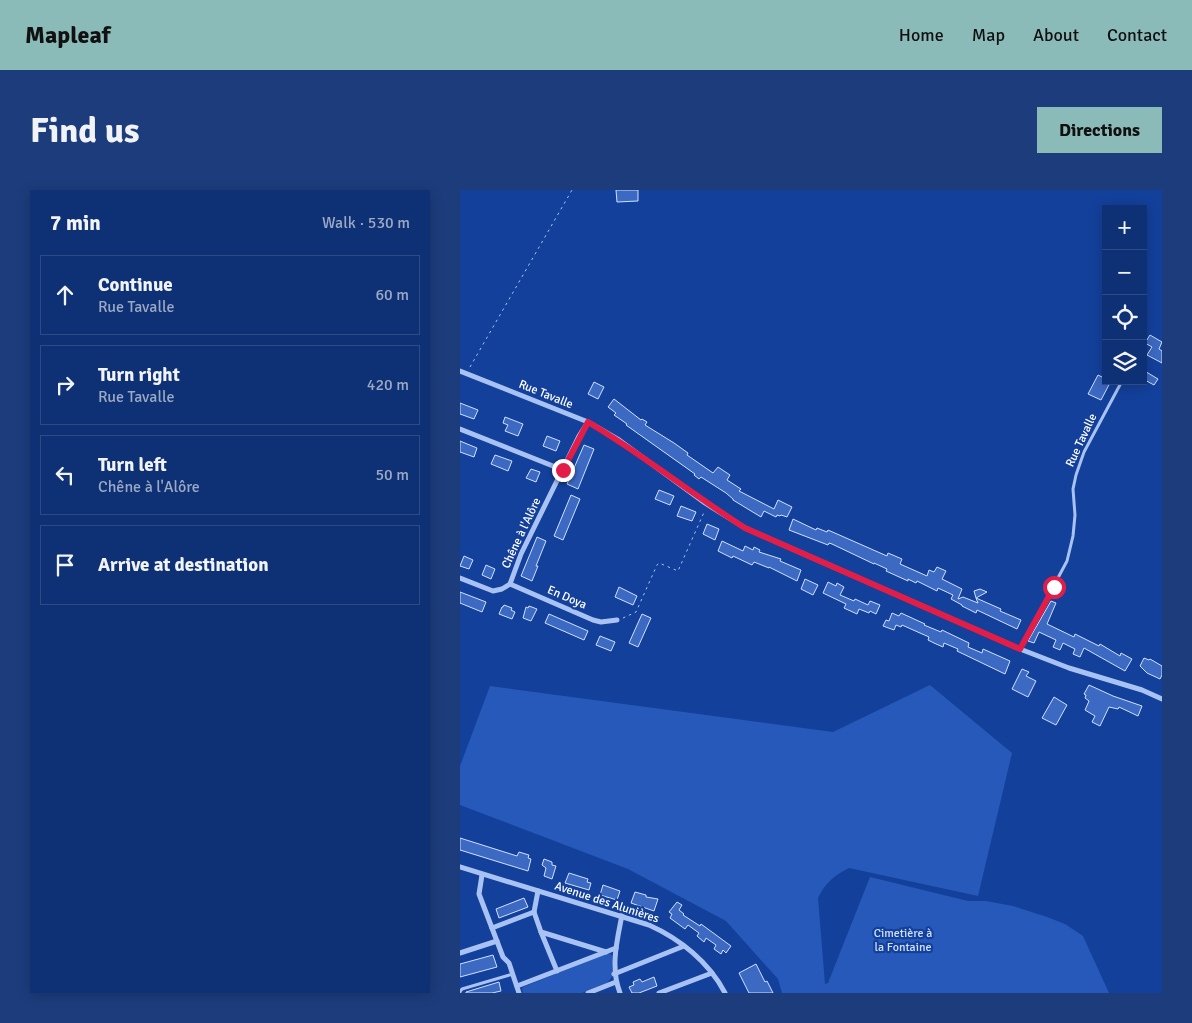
<!DOCTYPE html>
<html lang="en">
<head>
<meta charset="utf-8">
<style>
  :root { --surface:#0e3074; --page:#1c3c7c; --text:#f1f3f6; --muted:#9ba9c5; --line:#2e4b86; --accent:#8bbbb9 }
  body { margin:0; font-family:Signika,sans-serif; background:var(--page); color:var(--text) }
  .controls { position:absolute; right:15px; top:15px; display:grid; overflow:hidden; border-radius:0px; box-shadow:0 2px 12px #0003 }
  .controls button { width:45px; height:45px; display:grid; place-items:center; padding:0; border:0; border-bottom:1px solid var(--line); background:var(--surface); color:var(--text); font:25px sans-serif }
  .stop { position:absolute; width:15px; height:15px; margin:-11px; border:4px solid #e11d48; border-radius:50%; background:#fff }
  .stop.end { background:#e11d48; border-color:#fff; box-shadow:0 1px 5px #0008 }
  .list { margin:0; padding:0; list-style:none }
  h2 { display:flex; justify-content:space-between; align-items:center; height:65px; margin:0; padding:0 20px; font-size:21px }
  h2 small { font-size:16px; font-weight:400; color:var(--muted) }
  .list li { display:grid; grid-template-columns:32px 1fr auto; gap:15px; align-items:center; box-sizing:border-box; height:80px; margin:0 10px 10px; padding:0 10px; border:1px solid var(--line); border-radius:0px }
  .list b { display:block; font-size:19px; white-space:nowrap }
  .list p { margin:0; font-size:16px; white-space:nowrap; color:var(--muted) }
  .list em { font-size:16px; font-style:normal; color:var(--muted) }
  .icon { flex:none; width:28px; height:28px; fill:none; stroke:currentColor; stroke-width:2; stroke-linecap:round; stroke-linejoin:round }
  .map { position:relative; flex:none; width:702px; height:803px; overflow:hidden; border-radius:0px }
  header { display:flex; align-items:center; gap:30px; box-sizing:border-box; height:70px; padding:0 25px; background:var(--accent); color:#111 }
  header strong { font-size:24px }
  nav { display:flex; gap:28px; margin-inline-start:auto; font-size:18px }
  .intro { display:flex; align-items:center; justify-content:space-between; box-sizing:border-box; height:120px; padding:0 30px }
  h1 { margin:0; font-size:35px }
  .button { padding:12px 22px; border-radius:0px; background:var(--accent); color:#111; font-size:18px; font-weight:700 }
  main { display:flex; gap:30px; padding:0 30px }
  aside { flex:1; background:var(--surface); border-radius:0px; box-shadow:0 2px 12px #0003 }
  .map>svg:first-child { display:block }
</style>
</head>
<body>
<header>
<strong>Mapleaf</strong>
<nav><a>Home</a><a>Map</a><a>About</a><a>Contact</a></nav>
</header>
<div class="intro"><h1>Find us</h1><a class="button">Directions</a></div>
<main>
<aside>
<h2>7 min<small>Walk · 530 m</small></h2>
<ul class="list">
<li><svg class="icon" aria-label="ahead" viewBox="0 0 24 24"><path d="M12 20V5M6 11l6-6 6 6"/></svg><div><b>Continue</b><p>Rue Tavalle</p></div><em>60 m</em></li>
<li><svg class="icon" aria-label="right" viewBox="0 0 24 24"><path d="M7 20v-9h11M14 6l5 5-5 5"/></svg><div><b>Turn right</b><p>Rue Tavalle</p></div><em>420 m</em></li>
<li><svg class="icon" aria-label="left" viewBox="0 0 24 24"><path d="M17 20v-9H6M10 6l-5 5 5 5"/></svg><div><b>Turn left</b><p>Chêne à l'Alôre</p></div><em>50 m</em></li>
<li><svg class="icon" aria-label="arrive" viewBox="0 0 24 24"><path d="M6 21V4h12l-3 4 3 4H6"/></svg><div><b>Arrive at destination</b></div></li>
</ul>
</aside>
<div class="map">
<svg width="702" height="803" viewBox="0 0 702 803">
  <rect width="100%" height="100%" fill="#13409b"/>
  <g fill="#2659b9">
    <path d="M470,495L552,563L518,706L389,678C375,685 365,693 358,708L365,794L368,793L410,687L508,711H526L553,716L587,727L605,734L623,746L649,803H322L318,789L266,731L168,679L0,615V576L30,496L373,542Z"/>
    <polygon points="148,763 152,765 152,787 147,793 122,803 63,803 62,799 63,797"/>
  </g>
  <g fill="#3c69c2" stroke="#d0e0fd">
    <polygon points="156,0 178,0 178,11 157,12"/>
    <polygon points="690,145 702,152 699,159 702,161 702,173 687,165 692,157 685,153"/>
    <polygon points="683,180 698,189 694,195 683,189"/>
    <polygon points="638,185 646,189 646,191 651,191 641,210 628,204"/>
    <polygon points="134,192 144,197 138,209 128,204"/>
    <polygon points="154,209 181,230 182,229 187,232 185,235 214,253 228,263 227,265 253,283 258,277 270,285 267,290 281,299 279,301 314,319 318,310 332,317 327,327 321,325 320,326 317,325 316,327 304,321 301,327 273,310 273,309 266,303 241,287 239,289 234,285 235,284 166,235 167,234 154,225 156,223 148,217"/>
    <polygon points="0,213 18,220 14,229 0,224"/>
    <polygon points="45,227 63,234 58,246 45,241 48,235 43,233"/>
    <polygon points="87,246 100,251 96,261 83,256"/>
    <polygon points="0,251 17,258 14,267 0,262"/>
    <polygon points="124,255 134,259 118,299 107,294"/>
    <polygon points="35,265 52,271 48,281 31,274"/>
    <polygon points="71,279 80,282 76,292 66,288"/>
    <polygon points="199,300 214,306 210,315 195,309"/>
    <polygon points="111,305 120,309 103,350 94,346"/>
    <polygon points="221,316 236,322 232,331 217,326"/>
    <polygon points="333,329 356,340 357,338 367,342 368,340 427,366 428,363 442,369 440,374 467,386 469,380 474,382 477,377 486,381 482,389 502,399 498,409 503,407 518,413 516,408 541,419 540,421 561,430 557,439 517,420 516,423 502,416 502,415 491,409 493,405 478,398 477,401 457,391 456,393 448,389 448,391 426,381 427,379 414,373 414,374 372,354 369,353 368,355 329,340"/>
    <polygon points="247,334 259,339 255,350 243,344"/>
    <polygon points="77,347 86,351 76,376 78,376 72,391 61,386"/>
    <polygon points="262,351 283,361 285,356 293,360 294,357 300,360 299,362 321,369 320,371 341,380 337,391 309,377 309,378 294,372 292,375 273,366 272,368 258,361"/>
    <polygon points="4,366 13,370 9,379 0,376"/>
    <polygon points="26,375 35,379 31,389 22,385"/>
    <polygon points="345,389 358,395 353,405 341,399"/>
    <polygon points="368,392 376,396 377,393 384,397 380,405 394,411 395,409 408,415 410,411 420,415 416,424 410,421 409,423 399,419 397,424 384,418 386,414 363,403"/>
    <polygon points="159,397 177,406 173,415 155,407"/>
    <polygon points="520,399 527,402 516,408 514,401"/>
    <polygon points="0,402 26,412 22,422 0,413"/>
    <polygon points="591,411 596,413 587,434 614,447 615,444 639,456 640,454 660,466 661,463 672,469 665,481 624,458 620,467 613,464 615,459 603,453 600,460 593,457 596,450 579,442 574,453 568,451"/>
    <polygon points="44,415 52,418 51,420 55,422 52,429 39,424 42,417 43,417"/>
    <polygon points="69,416 77,419 71,431 63,428 66,417 68,418"/>
    <polygon points="432,423 439,426 441,423 465,434 464,435 481,442 482,440 509,453 508,457 522,463 523,459 550,471 545,484 497,461 498,459 484,453 483,457 474,453 468,450 469,447 442,435 441,437 436,435 434,440 423,436 426,430 429,431"/>
    <polygon points="89,424 128,441 124,450 85,433"/>
    <polygon points="182,424 191,428 178,457 169,453"/>
    <polygon points="140,446 155,452 151,461 136,455"/>
    <polygon points="684,468 689,470 690,469 702,476 702,485 700,489 687,483 680,476"/>
    <polygon points="562,479 569,482 566,486 576,491 568,507 552,499"/>
    <polygon points="629,495 653,506 682,516 678,526 659,517 658,519 649,517 640,536 632,532 635,526 625,520 629,511 625,508 626,505 624,504"/>
    <polygon points="594,507 607,515 596,535 582,528"/>
    <polygon points="0,648 57,666 59,662 69,665 68,668 71,669 68,681 0,660"/>
    <polygon points="84,669 92,672 92,675 96,676 92,689 84,686 86,678 82,675"/>
    <polygon points="109,683 128,689 127,692 131,693 129,700 105,693"/>
    <polygon points="143,695 160,701 157,710 140,705"/>
    <polygon points="175,702 186,705 186,707 198,709 194,721 171,713"/>
    <polygon points="64,708 68,717 39,728 36,719"/>
    <polygon points="217,712 222,715 219,720 224,724 223,725 240,736 241,734 271,756 266,763 263,760 261,764 254,759 256,755 246,748 244,752 237,746 239,743 228,735 225,739 210,728 212,724 209,722"/>
    <polygon points="33,765 37,777 0,787 0,774"/>
    <polygon points="296,774 305,792 307,791 313,803 289,803 279,783"/>
    <polygon points="194,787 197,796 179,803 172,803 169,797 174,795 173,792 180,789 182,792"/>
    <polygon points="39,792 41,801 32,803 6,803 6,802"/>
  </g>
  <g fill="none" stroke-linecap="round" stroke-linejoin="round">
    <g stroke="#a8c2f3" stroke-width="1" stroke-dasharray="2.5 4" stroke-linecap="butt">
      <polyline points="10,177 112,0"/>
      <polyline points="163,428 176,422 197,375 199,373 218,381 245,320"/>
    </g>
    <g stroke="#a8c2f3" stroke-width="3">
      <polyline points="560,459 607,371 613,346 615,325 613,299 616,285 624,262 662,191"/>
      <polyline points="0,802 2,799 53,784"/>
    </g>
    <g stroke="#a8c2f3" stroke-width="5">
      <polyline points="0,181 128,232 159,250 245,313 285,338 560,459 609,478 682,500 702,509"/>
      <polyline points="0,239 103,280"/>
      <polyline points="0,388 33,401 42,399 50,394 61,364 119,246 128,232"/>
      <polyline points="50,394 133,430 141,432 157,430"/>
      <path d="M0,677L189,735C220,749 249,772 265,803"/>
      <polyline points="22,685 19,704 43,767 49,773 59,803"/>
      <polyline points="78,701 74,722 81,742 146,762"/>
      <polyline points="32,738 74,722"/>
      <polyline points="81,742 97,781"/>
      <polyline points="0,763 37,751"/>
      <polyline points="154,784 224,756"/>
      <polyline points="57,796 156,758"/>
      <polyline points="128,803 156,792"/>
      <path d="M160,803C150,777 157,751 162,725"/>
      <polyline points="199,803 252,783"/>
    </g>
  </g>
  <g fill="none" stroke-linecap="round" stroke-linejoin="round">
    <path stroke="#e11d48" stroke-width="6" d="M103,280L128,232C182,264 232,304 285,338L560,459L594,397"/>
  </g>
  <g text-anchor="middle" stroke-width="4.5" stroke-linejoin="round" paint-order="stroke">
    <g font-size="12" fill="#fff" stroke="#13409b">
      <text transform="translate(86 204) rotate(22)" y="4">Rue Tavalle</text>
      <text transform="translate(621 250) rotate(-65)" y="4">Rue Tavalle</text>
      <text transform="translate(61 343) rotate(-65)" y="4">Chêne à l'Alôre</text>
      <text transform="translate(107 407) rotate(23)" y="4">En Doya</text>
      <text transform="translate(147 712) rotate(18)" y="4">Avenue des Alunières</text>
    </g>
    <g font-size="12" fill="#d0e0fd" stroke="#13409b">
      <text x="443" y="747">Cimetière à<tspan x="443" dy="14">la Fontaine</tspan></text>
    </g>
  </g>
</svg>
<div class="controls">
<button>+</button>
<button>−</button>
<button><svg class="icon" aria-label="locate" viewBox="0 0 24 24"><circle cx="12" cy="12" r="6"/><path d="M12 2v4M12 18v4M2 12h4M18 12h4"/></svg></button>
<button><svg class="icon" aria-label="layers" viewBox="0 0 24 24"><path d="M12 4l9 5-9 5-9-5zM3 14l9 5 9-5"/></svg></button>
</div>
<div class="stop" style="left:594px;top:397px"></div>
<div class="stop end" style="left:103px;top:280px"></div>
</div>
</main>
</body>
</html>
